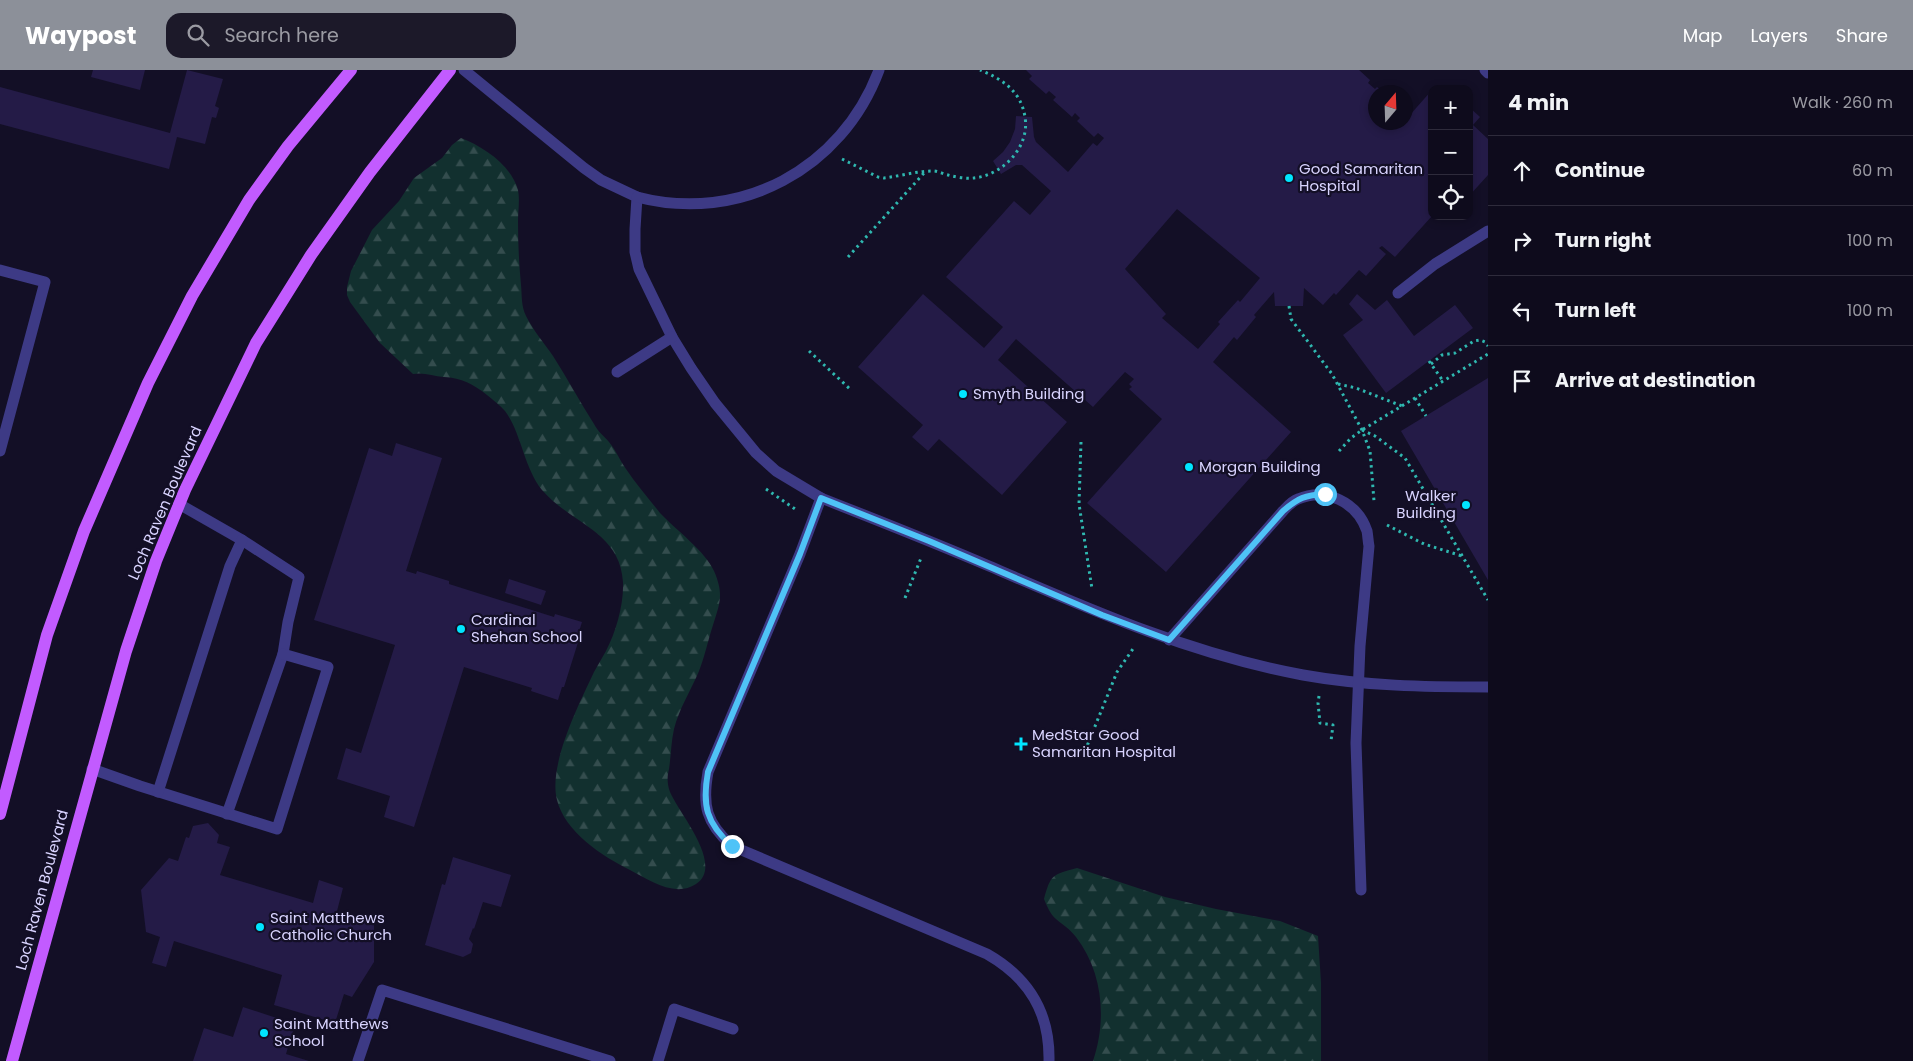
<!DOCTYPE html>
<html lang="en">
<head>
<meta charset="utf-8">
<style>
  :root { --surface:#0e0b1c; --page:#1c1929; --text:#f1f3f6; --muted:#9b9ba3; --line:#2e2b3b; --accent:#8c9099 }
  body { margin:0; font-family:Poppins,sans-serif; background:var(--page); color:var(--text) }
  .controls { position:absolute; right:15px; top:15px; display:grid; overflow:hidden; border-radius:10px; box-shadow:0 2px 8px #0003 }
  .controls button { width:45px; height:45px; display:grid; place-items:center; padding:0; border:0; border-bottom:1px solid var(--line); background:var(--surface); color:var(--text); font:25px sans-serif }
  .compass { position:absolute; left:1368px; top:15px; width:45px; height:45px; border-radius:50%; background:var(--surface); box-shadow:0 2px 8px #0003; rotate:19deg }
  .stop { position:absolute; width:15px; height:15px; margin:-11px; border:4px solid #4fc3f7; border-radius:50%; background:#fff }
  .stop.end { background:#4fc3f7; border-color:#fff; box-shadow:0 1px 5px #0008 }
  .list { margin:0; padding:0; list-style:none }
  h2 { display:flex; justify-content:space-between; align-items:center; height:65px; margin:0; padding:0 20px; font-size:21px }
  h2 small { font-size:16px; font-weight:400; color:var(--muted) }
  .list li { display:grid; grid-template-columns:32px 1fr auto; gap:15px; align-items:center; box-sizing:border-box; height:70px; padding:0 20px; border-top:1px solid var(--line) }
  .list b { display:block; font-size:19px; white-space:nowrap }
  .list em { font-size:16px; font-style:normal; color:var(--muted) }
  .icon { flex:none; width:28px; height:28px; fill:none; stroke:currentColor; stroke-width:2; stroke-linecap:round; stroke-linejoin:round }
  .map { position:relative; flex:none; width:1488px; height:991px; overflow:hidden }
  header { display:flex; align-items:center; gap:30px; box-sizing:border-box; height:70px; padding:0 25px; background:var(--accent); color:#fff }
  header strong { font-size:24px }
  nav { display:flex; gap:28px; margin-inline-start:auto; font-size:18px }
  .search { width:350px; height:45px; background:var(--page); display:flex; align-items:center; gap:12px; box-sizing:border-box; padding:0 18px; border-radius:15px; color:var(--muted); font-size:19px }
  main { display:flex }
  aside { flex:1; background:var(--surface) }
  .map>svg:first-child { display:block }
</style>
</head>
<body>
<header>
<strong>Waypost</strong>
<div class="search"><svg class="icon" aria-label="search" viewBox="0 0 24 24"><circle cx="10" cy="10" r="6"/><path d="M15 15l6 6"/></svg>Search here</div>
<nav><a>Map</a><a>Layers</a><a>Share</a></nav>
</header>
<main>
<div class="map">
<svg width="1488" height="991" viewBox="0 0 1488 991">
  <defs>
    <pattern id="forest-firs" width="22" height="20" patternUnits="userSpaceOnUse" patternTransform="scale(1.25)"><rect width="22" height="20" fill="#12302f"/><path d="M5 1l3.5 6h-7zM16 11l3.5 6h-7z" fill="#344d4e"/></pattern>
  </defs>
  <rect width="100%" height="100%" fill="#130f26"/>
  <g fill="url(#forest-firs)">
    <path d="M461,68C484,77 511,95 518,120C520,130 518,141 518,152C518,173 519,194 521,215C522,226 521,236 526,246C533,260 544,273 553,286C567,308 580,332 594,354C598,362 604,366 609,372C616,380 620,391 626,399C636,414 649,429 660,443C675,459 706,482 714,501C724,524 720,533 713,555C708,570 705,586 699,601C691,620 679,639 674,659C671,672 671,686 669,699C667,707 667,714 670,722C678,742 725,795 696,814C675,828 649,810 630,800C602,786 565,762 557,730C548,695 579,634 594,602C598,595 602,588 606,581C616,562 624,534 623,512C620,461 571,454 542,420C524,398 521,362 505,341C500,335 493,330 487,325C473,314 462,308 444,307C433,306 424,302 413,304L380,273L350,232L347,225V217L351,201L372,160L399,131L414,108L442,88L452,75Z"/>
    <path d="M1077,798L1165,827L1216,839L1280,851L1318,866L1321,913V991H1093C1107,950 1103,902 1076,867C1070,859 1063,855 1056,849C1050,844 1047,836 1044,829C1051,804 1052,805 1077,798Z"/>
  </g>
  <g fill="#241b47" fill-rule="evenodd">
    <polygon points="93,0 145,0 140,20 91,7"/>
    <polygon points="187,0 223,9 215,36 219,38 216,48 212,47 205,74 177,67 169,99 0,54 0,17 170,63"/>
    <path d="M1026,0H1359L1370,10L1368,13L1375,19L1377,17L1383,22H1376V52H1406V42L1409,46L1432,20V146L1395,187L1382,176L1379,178L1386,184L1366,206L1359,200L1336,225L1334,223L1323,235L1304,218L1303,236H1275L1274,222L1254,245L1256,247L1237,270L1234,267L1213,292L1291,362L1166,502L1087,433L1162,349L1129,319L1132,317L1129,314L1134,309L1125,302L1093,337L1016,269L998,290L1067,352L1002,425L939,369L928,381L912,367L923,355L858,297L923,224L984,278L1003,257L946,207L1014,131L1030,145L1051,121L1022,95H1016L1001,104L993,91L1003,82L1010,72L1015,59L1016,46L1032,47L1034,67L1036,72L1068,102L1093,73L1097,76L1104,68L1098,63L1094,67L1077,51L1080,48L1075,43L1072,47L1053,30L1056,27L1049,21L1046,24L1029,9L1032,6ZM1177,139L1260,208L1240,232L1238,230L1218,252L1220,254L1198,279L1162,248L1166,244L1125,199Z"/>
    <polygon points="1469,37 1480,47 1473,55 1488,69 1488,105 1469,126"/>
    <polygon points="1357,224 1375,240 1387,230 1414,266 1455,235 1473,258 1386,323 1343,265 1363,250 1349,234"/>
    <polygon points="1488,308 1488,510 1401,361"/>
    <polygon points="396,373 442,388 406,501 416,504 417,501 449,511 449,514 554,547 555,544 582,552 578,565 580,566 564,617 562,617 558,630 531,621 532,618 464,597 414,757 384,747 390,726 337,709 346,678 361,683 395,575 314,550 369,378 392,386"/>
    <polygon points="509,509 546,521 541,535 505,523"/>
    <polygon points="208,753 219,765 217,773 230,777 220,805 313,833 319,810 343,818 337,841 374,852 374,892 352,927 344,924 335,953 274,935 282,905 174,871 166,897 152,893 160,867 146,862 141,820 169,788 178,791 186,767 189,768 193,756"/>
    <polygon points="453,787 511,805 501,837 483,832 474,859 473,858 469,869 473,874 471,883 463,887 425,875 442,814 445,815"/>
    <polygon points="243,937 295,954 286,984 309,991 193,991 204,958 233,967"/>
  </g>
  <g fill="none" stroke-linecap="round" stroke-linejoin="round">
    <g stroke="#2fb8b0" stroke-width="3" stroke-dasharray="2.5 4" stroke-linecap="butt">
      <path d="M842,89L878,107L884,108C900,106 917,101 933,101C938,101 943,104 948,105C956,107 966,109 974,108C1003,105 1030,77 1025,47C1021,21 1002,9 980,0"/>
      <polyline points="848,187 925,102"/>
      <polyline points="1289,236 1291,249 1332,304 1362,360 1370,381 1374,431"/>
      <polyline points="809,281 850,319"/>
      <polyline points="1429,291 1443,311"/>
      <polyline points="1431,294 1442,285 1455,283 1474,271 1480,270 1485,272 1488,276"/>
      <polyline points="1338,314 1356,318 1402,336"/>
      <polyline points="1415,328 1426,346"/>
      <polyline points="1362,360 1375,366 1405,388 1488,530"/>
      <polyline points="1081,372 1079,434 1092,519"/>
      <polyline points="1339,381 1351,368 1362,360 1488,284"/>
      <polyline points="766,419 798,441"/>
      <polyline points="1387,455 1424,474 1462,486"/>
      <polyline points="905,528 921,488"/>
      <polyline points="1319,626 1318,633 1320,653 1333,655 1331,671"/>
      <polyline points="1085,681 1117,602 1135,576"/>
    </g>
    <g stroke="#3d3a85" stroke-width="11">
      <path d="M464,0L584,98L601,110L637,127L635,159V182L639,199L672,267L691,298L715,333L756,383L776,401L821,428C877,450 933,472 989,496C1091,540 1193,585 1303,605C1364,616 1426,617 1488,617"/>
      <polyline points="1485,0 1488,3"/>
      <path d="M637,127C740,154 842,99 879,0"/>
      <polyline points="0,200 45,212 0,381"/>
      <polyline points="1398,223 1435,194 1488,161"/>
      <polyline points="617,302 672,267"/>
      <path d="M821,428L800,484L708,702C702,735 706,753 732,776L987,884C1029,908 1050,942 1049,991"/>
      <polyline points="179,434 242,470 299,507 288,552 283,584 227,744"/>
      <path d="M1169,570L1283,441C1287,437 1292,431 1298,429C1326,417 1357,432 1367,461C1368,466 1368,472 1369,476L1360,576L1356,673L1361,820"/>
      <polyline points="92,699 140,716 277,759 328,597 283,584"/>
      <polyline points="158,722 230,496 242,470"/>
      <polyline points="358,991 382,920 610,991"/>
      <polyline points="658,991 674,939 733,959"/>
    </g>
    <g stroke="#c25bff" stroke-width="12">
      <polyline points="0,744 47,565 84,461 148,313 192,226 249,130 288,76 351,0"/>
      <polyline points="12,991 126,581 156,491 185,420 256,273 311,185 370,102 450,0"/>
    </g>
  </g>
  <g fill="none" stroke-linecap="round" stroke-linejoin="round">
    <path stroke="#4fc3f7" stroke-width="6" d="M732,776C706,753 702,735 708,702L800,484L821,428L929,471L1102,545L1169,570L1283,441C1298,428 1305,425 1325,424"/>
  </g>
  <g fill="#00e5ff" stroke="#130f26" stroke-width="2">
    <circle cx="1289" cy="108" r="5"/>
    <circle cx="963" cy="324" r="5"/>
    <circle cx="1189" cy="397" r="5"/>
    <circle cx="1466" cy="435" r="5"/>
    <circle cx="461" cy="559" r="5"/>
    <path d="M1018.5 666.5h5v5h5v5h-5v5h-5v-5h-5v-5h5z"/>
    <circle cx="260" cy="857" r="5"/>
    <circle cx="264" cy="963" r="5"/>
  </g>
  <g text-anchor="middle" stroke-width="4.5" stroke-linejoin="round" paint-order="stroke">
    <g font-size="15" fill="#d9d4ff" stroke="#130f26" text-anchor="start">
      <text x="1299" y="104">Good Samaritan<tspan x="1299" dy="17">Hospital</tspan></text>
      <text x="973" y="329">Smyth Building</text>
      <text x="1199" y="402">Morgan Building</text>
      <text x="1456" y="431" text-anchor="end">Walker<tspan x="1456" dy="17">Building</tspan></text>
      <text x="471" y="555">Cardinal<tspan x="471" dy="17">Shehan School</tspan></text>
      <text x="1032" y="670">MedStar Good<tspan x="1032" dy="17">Samaritan Hospital</tspan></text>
      <text x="270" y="853">Saint Matthews<tspan x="270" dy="17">Catholic Church</tspan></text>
      <text x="274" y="959">Saint Matthews<tspan x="274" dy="17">School</tspan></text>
    </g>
    <g font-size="15" fill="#d9d4ff" stroke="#130f26">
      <text transform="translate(165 433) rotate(-67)" y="5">Loch Raven Boulevard</text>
      <text transform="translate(42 820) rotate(-75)" y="5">Loch Raven Boulevard</text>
    </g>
  </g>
</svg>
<div class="controls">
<button>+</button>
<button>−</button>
<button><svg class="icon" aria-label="locate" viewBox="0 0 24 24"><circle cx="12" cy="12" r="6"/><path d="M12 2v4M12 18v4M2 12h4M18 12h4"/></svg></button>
</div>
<svg class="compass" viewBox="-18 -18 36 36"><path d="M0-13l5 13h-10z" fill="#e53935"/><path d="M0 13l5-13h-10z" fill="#9b9ba3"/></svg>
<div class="stop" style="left:1325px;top:424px"></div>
<div class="stop end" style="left:732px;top:776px"></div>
</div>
<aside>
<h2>4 min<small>Walk · 260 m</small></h2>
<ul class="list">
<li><svg class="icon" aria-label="ahead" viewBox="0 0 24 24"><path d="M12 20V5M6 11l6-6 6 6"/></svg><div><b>Continue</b></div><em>60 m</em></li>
<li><svg class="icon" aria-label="right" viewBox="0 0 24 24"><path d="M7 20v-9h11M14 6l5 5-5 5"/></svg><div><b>Turn right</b></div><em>100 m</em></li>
<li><svg class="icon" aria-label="left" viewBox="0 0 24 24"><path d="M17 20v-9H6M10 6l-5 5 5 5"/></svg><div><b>Turn left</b></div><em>100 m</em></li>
<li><svg class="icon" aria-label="arrive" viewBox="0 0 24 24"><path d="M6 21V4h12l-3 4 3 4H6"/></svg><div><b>Arrive at destination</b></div></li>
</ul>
</aside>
</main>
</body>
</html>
